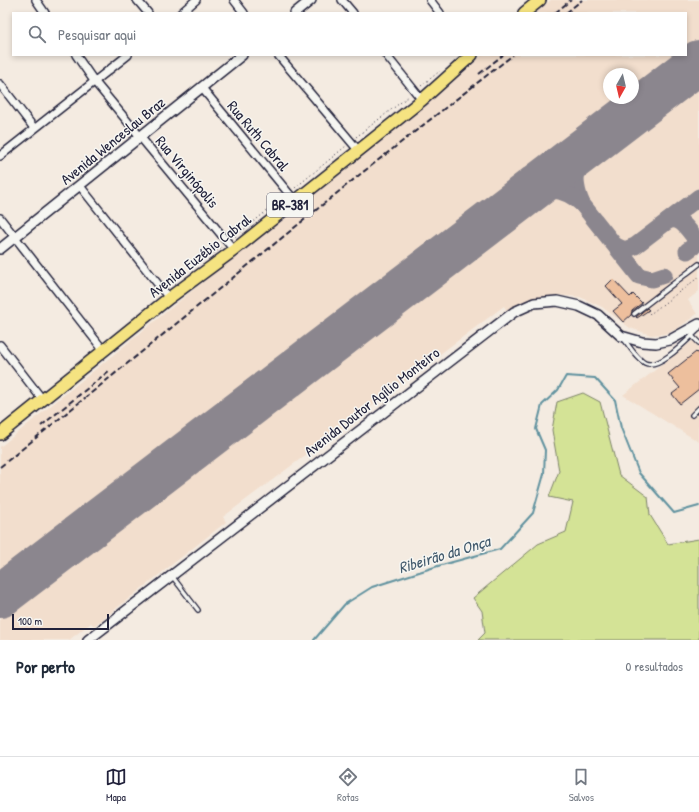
<!DOCTYPE html>
<html lang="pt">
<head>
<meta charset="utf-8">
<style>
  :root { --surface:#fff; --page:#f6f6f7; --text:#1f2937; --muted:#747a83; --line:#e0e1e3; --accent:#22223b }
  body { margin:0; font-family:"Patrick Hand",sans-serif; background:var(--page); color:var(--text) }
  .compass { position:absolute; left:603px; top:68px; width:36px; height:36px; border-radius:50%; background:var(--surface); box-shadow:0 2px 6px #0003; rotate:188deg }
  .scale { position:absolute; left:12px; bottom:10px; width:97px; box-sizing:border-box; padding-left:4px; border:2px solid #22223b; border-top:0; font-size:11px; line-height:14px; white-space:nowrap; color:#22223b; -webkit-text-stroke:3px #f6f6f2; paint-order:stroke }
  .list { margin:0; padding:0; list-style:none }
  h2 { display:flex; justify-content:space-between; align-items:center; height:52px; margin:0; padding:0 16px; font-size:17px }
  h2 small { font-size:13px; font-weight:400; color:var(--muted) }
  .icon { flex:none; width:22px; height:22px; fill:none; stroke:currentColor; stroke-width:2; stroke-linecap:round; stroke-linejoin:round }
  .map { position:relative; flex:none; width:699px; height:640px; overflow:hidden }
  .search { position:absolute; background:var(--surface); box-shadow:0 2px 6px #0003; left:12px; right:12px; top:12px; height:44px; display:flex; align-items:center; gap:10px; box-sizing:border-box; padding:0 14px; border-radius:0px; color:var(--muted); font-size:15px }
  .sheet { height:116px; background:var(--surface) }
  nav { display:flex; justify-content:space-around; align-items:center; box-sizing:border-box; height:56px; border-top:1px solid var(--line); background:var(--surface); font-size:11px; color:var(--muted) }
  nav a { display:grid; justify-items:center; gap:2px }
  nav .on { color:var(--accent) }
  .map>svg:first-child { display:block }
</style>
</head>
<body>
<div class="map">
<svg width="699" height="640" viewBox="0 0 699 640">
  <rect width="100%" height="100%" fill="#f4ebe1"/>
  <filter id="ink" filterUnits="userSpaceOnUse"><feTurbulence type="fractalNoise" baseFrequency=".025" numOctaves="2"/><feDisplacementMap in="SourceGraphic" scale="8" xChannelSelector="R" yChannelSelector="G"/><feConvolveMatrix kernelMatrix="1 2 1 2 8 2 1 2 1" color-interpolation-filters="sRGB"/></filter>
  <g filter="url(#ink)">
    <g fill="#f2decd" fill-rule="evenodd">
      <path d="M551,0H699V291L688,300L697,314L677,329L664,334L651,335L630,328L602,307L580,297L556,295L529,299L507,311L504,306L223,517L226,522L94,626L91,623L69,640H0V447L482,55H686V13H535ZM609,74H633V98H609Z"/>
      <polygon points="699,336 699,442 623,395"/>
    </g>
    <polygon fill="#d4e396" stroke="#7b8268" points="583,393 600,402 619,475 648,497 650,515 668,544 699,539 699,640 478,640 485,633 482,611 473,598 538,544 566,532 573,502 549,497 559,471 552,430 557,402"/>
    <g fill="none" stroke-linecap="round" stroke-linejoin="round">
      <polyline stroke="#61929f" stroke-width="2" points="314,640 345,604 372,587 438,566 500,549 533,513 544,474 545,450 536,429 542,405 558,390 566,376 595,378 615,400 621,428 639,473 674,513 699,506"/>
      <g stroke="#8b868e" stroke-width="17">
        <path d="M599,139C578,161 569,174 582,204L639,276L652,279L664,275"/>
        <path d="M521,198C544,187 562,186 582,204"/>
        <path d="M668,221C680,215 688,230 695,238L694,246L687,251"/>
        <polyline points="616,246 625,250 635,246 699,197"/>
      </g>
      <polyline stroke="#8b868e" stroke-width="44" points="0,596 699,62"/>
    </g>
    <g fill="#edbf9d" stroke="#22223b">
      <polygon points="613,279 630,297 633,294 642,303 632,311 631,315 623,322 613,311 622,304 606,286"/>
      <polygon points="647,308 649,310 637,318 636,317"/>
      <polygon points="696,352 699,355 699,389 680,404 672,394 680,388 668,374"/>
    </g>
    <g fill="none" stroke-linecap="round" stroke-linejoin="round">
      <g stroke="#22223b" stroke-width="6">
        <g id="lane">
          <polyline points="634,314 699,264"/>
          <polyline points="692,336 699,343"/>
          <path d="M624,339C629,346 637,359 645,363C660,370 688,339 699,329"/>
          <polyline points="692,415 699,408"/>
          <polyline points="172,576 198,610"/>
        </g>
      </g>
      <g stroke="#22223b" stroke-width="10">
        <g id="street">
          <polyline points="36,0 45,13"/>
          <polyline points="137,0 148,13"/>
          <polyline points="234,0 244,13"/>
          <polyline points="342,0 353,13"/>
          <polyline points="430,0 440,13"/>
          <polyline points="181,13 196,0"/>
          <polyline points="76,55 94,81 234,250"/>
          <polyline points="278,55 358,150"/>
          <polyline points="386,55 422,100"/>
          <polyline points="0,84 34,128"/>
          <polyline points="202,88 295,201"/>
          <polyline points="0,156 128,55"/>
          <polyline points="80,186 169,298"/>
          <polyline points="0,218 104,351"/>
          <polyline points="0,345 42,399"/>
        </g>
      </g>
      <g stroke="#22223b" stroke-width="12">
        <g id="secondary">
          <polyline points="295,13 311,0"/>
          <polyline points="0,249 242,55"/>
          <polyline points="88,640 514,312 534,303 557,301 579,306 598,315 621,336 642,342 656,343 670,340 699,324"/>
        </g>
      </g>
      <g stroke="#22223b" stroke-width="14">
        <g id="primary">
          <polyline points="524,13 540,0"/>
          <polyline points="0,434 169,298 234,250 422,100 472,55"/>
        </g>
      </g>
      <g stroke="#22223b" stroke-width="1" stroke-dasharray="1 3" stroke-linecap="butt">
        <polyline points="421,86 440,71"/>
        <polyline points="356,137 409,96"/>
        <polyline points="295,188 346,146"/>
        <polyline points="232,239 283,198"/>
        <polyline points="214,253 222,247"/>
        <polyline points="647,310 650,314 699,277"/>
      </g>
      <use href="#lane" stroke="#f6f6f2" stroke-width="3.5"/>
      <use href="#street" stroke="#f6f6f2" stroke-width="7"/>
      <use href="#secondary" stroke="#f6f6f2" stroke-width="9"/>
      <use href="#primary" stroke="#f5e381" stroke-width="11"/>
      <g stroke="#22223b" stroke-width="2" stroke-dasharray="6 3" stroke-linecap="butt">
        <polyline points="555,13 571,0"/>
        <polyline points="566,13 582,0"/>
        <polyline points="479,74 503,55"/>
        <polyline points="41,426 110,370"/>
        <polyline points="0,467 358,176 513,55"/>
      </g>
    </g>
  </g>
  <g text-anchor="middle" stroke-width="3" stroke-linejoin="round" paint-order="stroke">
    <rect fill="#f6f6f2" stroke="#626272" stroke-width="1" x="267" y="193" width="46" height="24" rx="3"/>
    <g font-size="14" font-weight="bold" fill="#22223b">
      <text x="290" y="210">BR-381</text>
    </g>
    <g font-size="15" fill="#22223b" stroke="#f6f6f2">
      <text transform="translate(258 136) rotate(50)" y="5">Rua Ruth Cabral</text>
      <text transform="translate(113 141) rotate(-39)" y="5">Avenida Wenceslau Braz</text>
      <text transform="translate(187 172) rotate(50)" y="5">Rua Virginópolis</text>
      <text transform="translate(200 256) rotate(-38)" y="5">Avenida Euzébio Cabral</text>
      <text transform="translate(372 402) rotate(-38)" y="5">Avenida Doutor Agílio Monteiro</text>
    </g>
    <g font-size="16" font-style="italic" fill="#425a6d" stroke="#f6f6f2">
      <text transform="translate(444 554) rotate(-17)" y="6">Ribeirão da Onça</text>
    </g>
  </g>
</svg>
<svg class="compass" viewBox="-18 -18 36 36"><path d="M0-13l5 13h-10z" fill="#e53935"/><path d="M0 13l5-13h-10z" fill="#747a83"/></svg>
<div class="scale">100 m</div>
<div class="search"><svg class="icon" aria-label="search" viewBox="0 0 24 24"><circle cx="10" cy="10" r="6"/><path d="M15 15l6 6"/></svg>Pesquisar aqui</div>
</div>
<section class="sheet">
<h2>Por perto<small>0 resultados</small></h2>
<ul class="list">
</ul>
</section>
<nav>
<a class="on"><svg class="icon" aria-label="map" viewBox="0 0 24 24"><path d="M3 6l6-2 6 2 6-2v14l-6 2-6-2-6 2zM9 4v14M15 6v14"/></svg>Mapa</a>
<a><svg class="icon" aria-label="directions" viewBox="0 0 24 24"><path d="M12 3l9 9-9 9-9-9zM9 14v-3h6M13 9l2 2-2 2"/></svg>Rotas</a>
<a><svg class="icon" aria-label="saved" viewBox="0 0 24 24"><path d="M7 4h10v16l-5-4-5 4z"/></svg>Salvos</a>
</nav>
</body>
</html>
